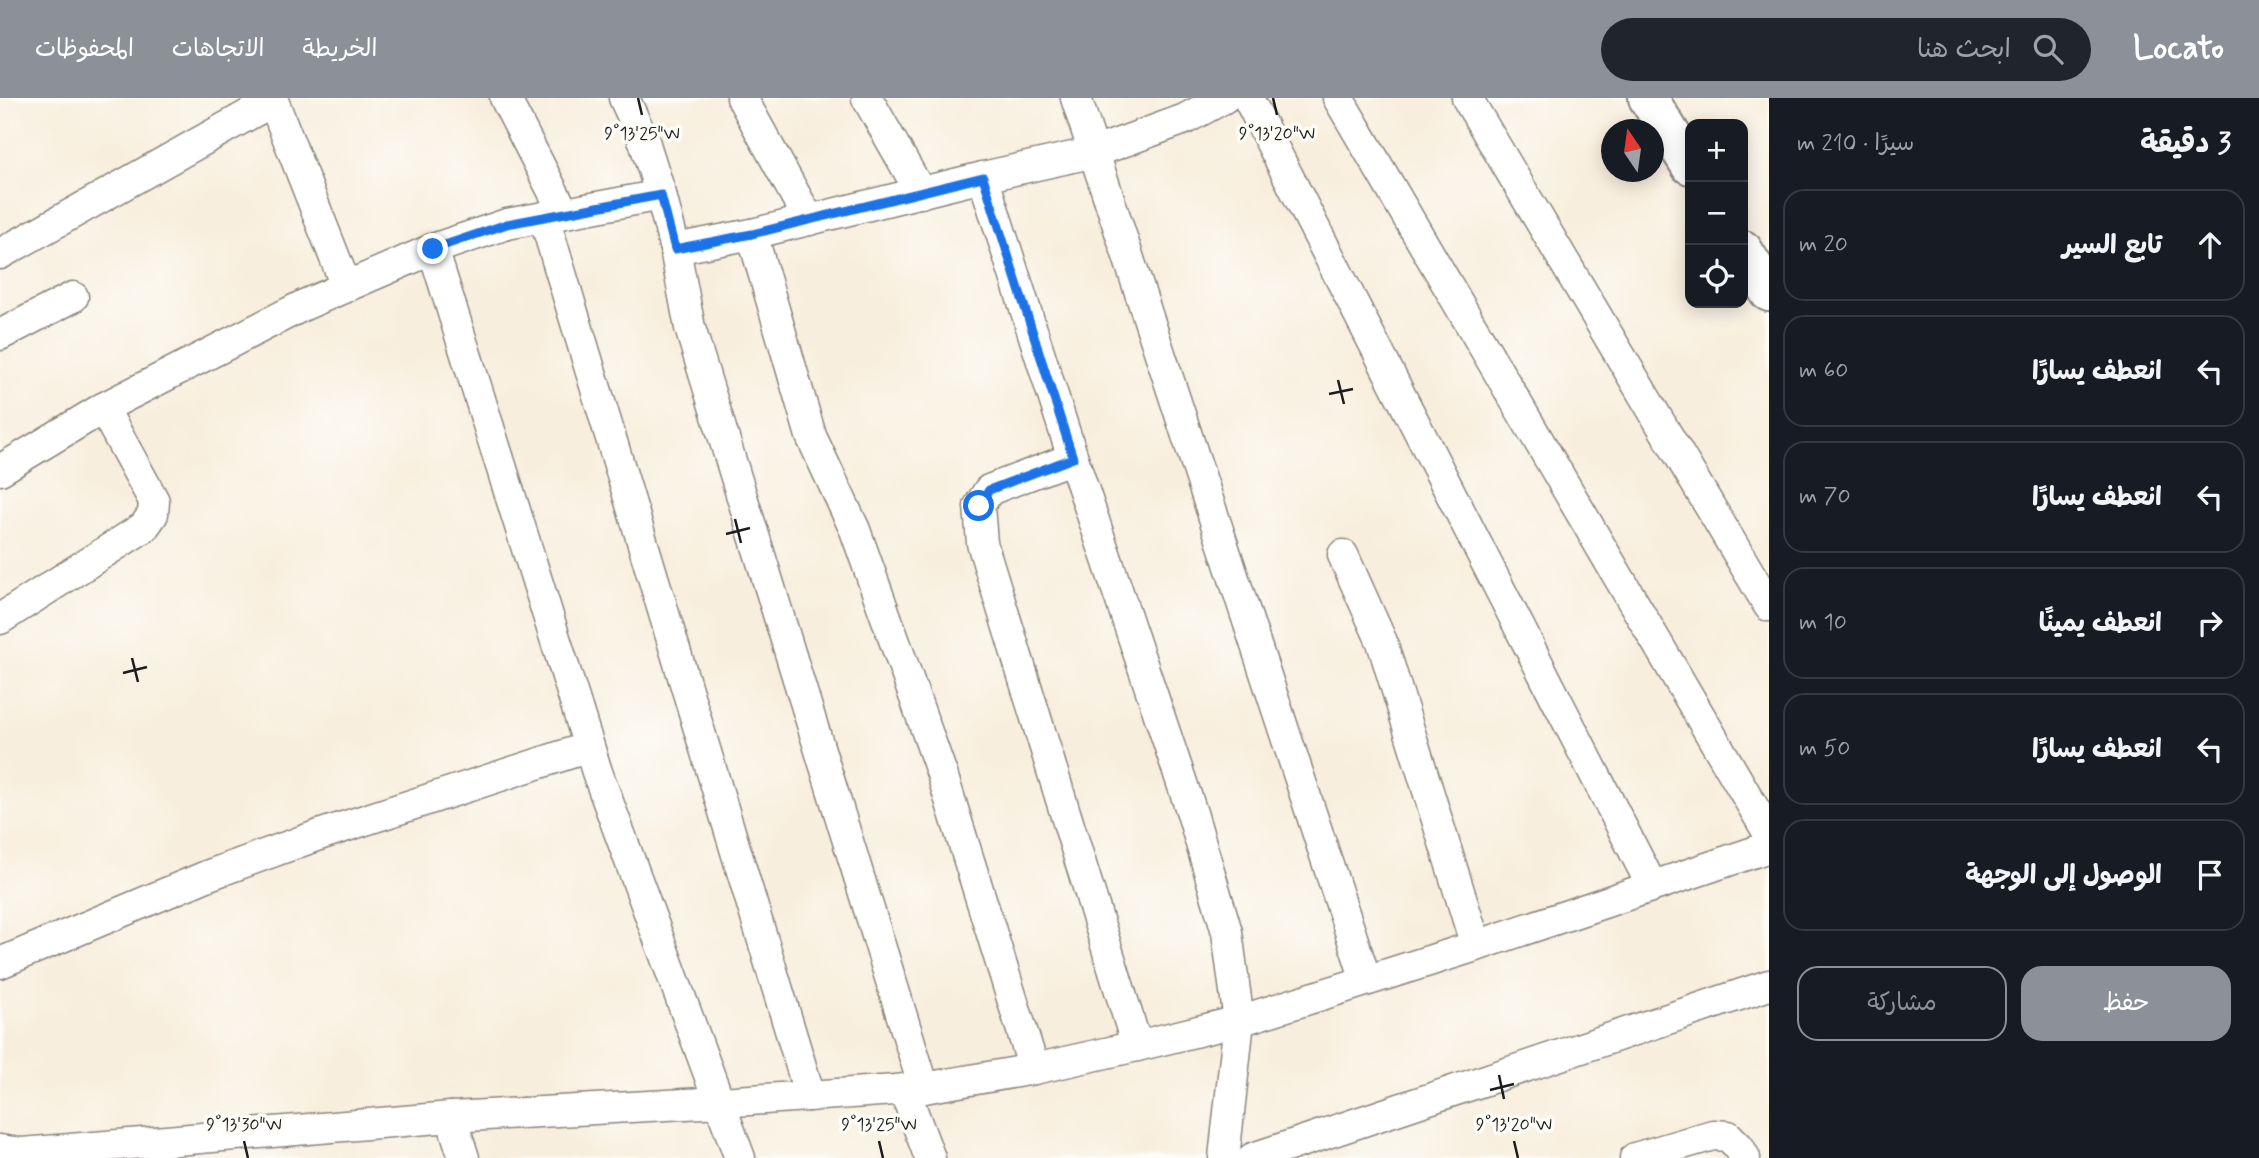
<!DOCTYPE html>
<html lang="ar">
<head>
<meta charset="utf-8">
<style>
  :root { --surface:#171b24; --page:#20242c; --text:#f1f3f6; --muted:#9ea1a6; --line:#363941; --accent:#8c9099 }
  body { margin:0; font-family:Mynerve,"Playpen Sans Arabic",sans-serif; background:var(--page); color:var(--text); direction:rtl }
  .controls { position:absolute; right:21px; top:21px; display:grid; overflow:hidden; border-radius:14px; box-shadow:0 4px 18px #0003 }
  .controls button { width:63px; height:63px; display:grid; place-items:center; padding:0; border:0; border-bottom:2px solid var(--line); background:var(--surface); color:var(--text); font:35px sans-serif }
  .compass { position:absolute; left:1601px; top:21px; width:63px; height:63px; border-radius:50%; background:var(--surface); box-shadow:0 4px 18px #0003; rotate:347deg }
  .stop { position:absolute; width:21px; height:21px; margin:-16px; border:5px solid #1a73e8; border-radius:50%; background:#fff }
  .stop.end { background:#1a73e8; border-color:#fff; box-shadow:0 2px 7px #0008 }
  .list { margin:0; padding:0; list-style:none }
  h2 { display:flex; justify-content:space-between; align-items:center; height:91px; margin:0; padding:0 28px; font-size:30px }
  h2 small { font-size:23px; font-weight:400; color:var(--muted) }
  .list li { display:grid; grid-template-columns:46px 1fr auto; gap:21px; align-items:center; box-sizing:border-box; height:112px; margin:0 14px 14px; padding:0 14px; border:2px solid var(--line); border-radius:21px }
  .list b { display:block; font-size:26px; white-space:nowrap }
  .list em { font-size:23px; font-style:normal; color:var(--muted) }
  .actions { display:flex; gap:14px; padding:21px 28px }
  .actions a { flex:1; padding:16px 0; border:2px solid var(--accent); border-radius:21px; text-align:center; font-size:24px; color:var(--accent) }
  .actions .main { background:var(--accent); color:#fff }
  .icon { flex:none; width:38px; height:38px; fill:none; stroke:currentColor; stroke-width:2; stroke-linecap:round; stroke-linejoin:round }
  .map { position:relative; flex:none; width:1769px; height:1060px; overflow:hidden; direction:ltr }
  header { display:flex; align-items:center; gap:42px; box-sizing:border-box; height:98px; padding:0 35px; background:var(--accent); color:#fff }
  header strong { font-size:33px }
  nav { display:flex; gap:38px; margin-inline-start:auto; font-size:24px }
  .search { width:490px; height:63px; background:var(--page); display:flex; align-items:center; gap:18px; box-sizing:border-box; padding:0 24px; border-radius:38px; color:var(--muted); font-size:26px }
  main { display:flex }
  aside { flex:1; background:var(--surface) }
  .map>svg:first-child { display:block }
</style>
</head>
<body>
<header>
<strong>Locato</strong>
<div class="search"><svg class="icon" aria-label="search" viewBox="0 0 24 24"><circle cx="10" cy="10" r="6"/><path d="M15 15l6 6"/></svg>ابحث هنا</div>
<nav><a>الخريطة</a><a>الاتجاهات</a><a>المحفوظات</a></nav>
</header>
<main>
<aside>
<h2>3 دقيقة<small>سيرًا · 210 m</small></h2>
<ul class="list">
<li><svg class="icon" aria-label="ahead" viewBox="0 0 24 24"><path d="M12 20V5M6 11l6-6 6 6"/></svg><div><b>تابع السير</b></div><em>20 m</em></li>
<li><svg class="icon" aria-label="left" viewBox="0 0 24 24"><path d="M17 20v-9H6M10 6l-5 5 5 5"/></svg><div><b>انعطف يسارًا</b></div><em>60 m</em></li>
<li><svg class="icon" aria-label="left" viewBox="0 0 24 24"><path d="M17 20v-9H6M10 6l-5 5 5 5"/></svg><div><b>انعطف يسارًا</b></div><em>70 m</em></li>
<li><svg class="icon" aria-label="right" viewBox="0 0 24 24"><path d="M7 20v-9h11M14 6l5 5-5 5"/></svg><div><b>انعطف يمينًا</b></div><em>10 m</em></li>
<li><svg class="icon" aria-label="left" viewBox="0 0 24 24"><path d="M17 20v-9H6M10 6l-5 5 5 5"/></svg><div><b>انعطف يسارًا</b></div><em>50 m</em></li>
<li><svg class="icon" aria-label="arrive" viewBox="0 0 24 24"><path d="M6 21V4h12l-3 4 3 4H6"/></svg><div><b>الوصول إلى الوجهة</b></div></li>
</ul>
<div class="actions"><a class="main">حفظ</a><a>مشاركة</a></div>
</aside>
<div class="map">
<svg width="1769" height="1060" viewBox="0 0 1769 1060">
  <rect width="100%" height="100%" fill="#fdfcf7"/>
  <filter id="ink" filterUnits="userSpaceOnUse"><feTurbulence type="fractalNoise" baseFrequency=".0143" numOctaves="2"/><feDisplacementMap in="SourceGraphic" scale="14" xChannelSelector="R" yChannelSelector="G"/><feConvolveMatrix kernelMatrix="1 2 1 2 8 2 1 2 1" color-interpolation-filters="sRGB"/></filter>
  <filter id="wash" filterUnits="userSpaceOnUse"><feTurbulence type="fractalNoise" baseFrequency=".00686" numOctaves="4" result="noise"/><feDisplacementMap in="SourceGraphic" scale="28" xChannelSelector="R" yChannelSelector="G"/><feGaussianBlur stdDeviation="1.57" result="paint"/><feColorMatrix in="noise" values="0 0 0 0 0 0 0 0 0 0 0 0 0 0 0 0 0 1.4 0 .05"/><feComposite in="paint" operator="in"/></filter>
  <g filter="url(#wash)">
    <rect width="100%" height="100%" fill="#f8eedd"/>
  </g>
  <g filter="url(#ink)">
    <g fill="none" stroke-linecap="round" stroke-linejoin="round">
      <g stroke="#8a857c" stroke-width="33">
        <g id="minor">
          <polyline points="272,0 346,188"/>
          <polyline points="505,0 564,115"/>
          <polyline points="624,0 644,43 661,97"/>
          <polyline points="742,0 809,122"/>
          <polyline points="867,0 921,95"/>
          <polyline points="1076,0 1366,882"/>
          <polyline points="1248,0 1652,788"/>
          <polyline points="1338,0 1769,736"/>
          <polyline points="1467,0 1769,508"/>
          <polyline points="983,79 1073,360 1192,715 1227,834 1239,923 1224,1060"/>
          <polyline points="544,119 810,998"/>
          <polyline points="752,136 811,338 855,432 942,676 1034,971"/>
          <polyline points="433,151 597,674 740,1060"/>
          <polyline points="675,151 690,230 924,990"/>
          <polyline points="0,156 273,3"/>
          <polyline points="0,237 73,199"/>
          <polyline points="1073,360 989,392 979,408 982,445 1137,948"/>
          <polyline points="0,372 103,310 304,207 433,151 507,126 661,97 675,151 752,136 983,79 1095,54 1185,21 1224,0"/>
          <polyline points="1343,457 1382,544 1476,848"/>
          <polyline points="0,521 144,429 153,416 154,403 103,310"/>
          <polyline points="0,865 209,777 316,738 589,649"/>
          <polyline points="904,991 930,1060"/>
          <polyline points="451,1019 464,1060"/>
          <polyline points="0,1052 22,1055 451,1019 721,1004 924,990 1034,971 1137,948 1239,923 1476,848 1769,749"/>
          <polyline points="1253,1060 1769,887"/>
          <polyline points="1635,1060 1713,1037 1728,1038 1739,1049 1745,1060"/>
        </g>
      </g>
      <g stroke="#8a857c" stroke-width="42">
        <g id="tertiary">
          <polyline points="1648,0 1690,67"/>
          <polyline points="1743,152 1769,194"/>
        </g>
      </g>
      <use href="#minor" stroke="#fff" stroke-width="30"/>
      <use href="#tertiary" stroke="#fff" stroke-width="38"/>
    </g>
  </g>
  <g fill="none" stroke-linecap="round" stroke-linejoin="round" filter="url(#ink)">
    <polyline stroke="#1a73e8" stroke-width="9" points="433,151 507,126 661,97 675,151 752,136 983,79 1073,360 989,392 979,408"/>
  </g>
  <path fill="none" stroke="#1c1c1c" stroke-width="2.5" d="M638,0L642,17M1273,0L1277,17M1338,282L1344,306M1329,296L1353,291M735,421L741,445M726,436L750,430M132,560L138,584M123,575L147,569M1499,977L1504,1001M1490,992L1514,986M244,1043L248,1060M879,1043L883,1060M1514,1043L1518,1060"/>
  <g font-size="18" text-anchor="middle" fill="#1c1c1c" stroke="#fdfcf7" stroke-width="7" stroke-linejoin="round" paint-order="stroke">
    <text x="642" y="41">9°13'25"W</text>
    <text x="1277" y="41">9°13'20"W</text>
    <text x="244" y="1032">9°13'30"W</text>
    <text x="879" y="1032">9°13'25"W</text>
    <text x="1514" y="1032">9°13'20"W</text>
  </g>
</svg>
<div class="controls">
<button>+</button>
<button>−</button>
<button><svg class="icon" aria-label="locate" viewBox="0 0 24 24"><circle cx="12" cy="12" r="6"/><path d="M12 2v4M12 18v4M2 12h4M18 12h4"/></svg></button>
</div>
<svg class="compass" viewBox="-18 -18 36 36"><path d="M0-13l5 13h-10z" fill="#e53935"/><path d="M0 13l5-13h-10z" fill="#9ea1a6"/></svg>
<div class="stop" style="left:979px;top:408px"></div>
<div class="stop end" style="left:433px;top:151px"></div>
</div>
</main>
</body>
</html>
